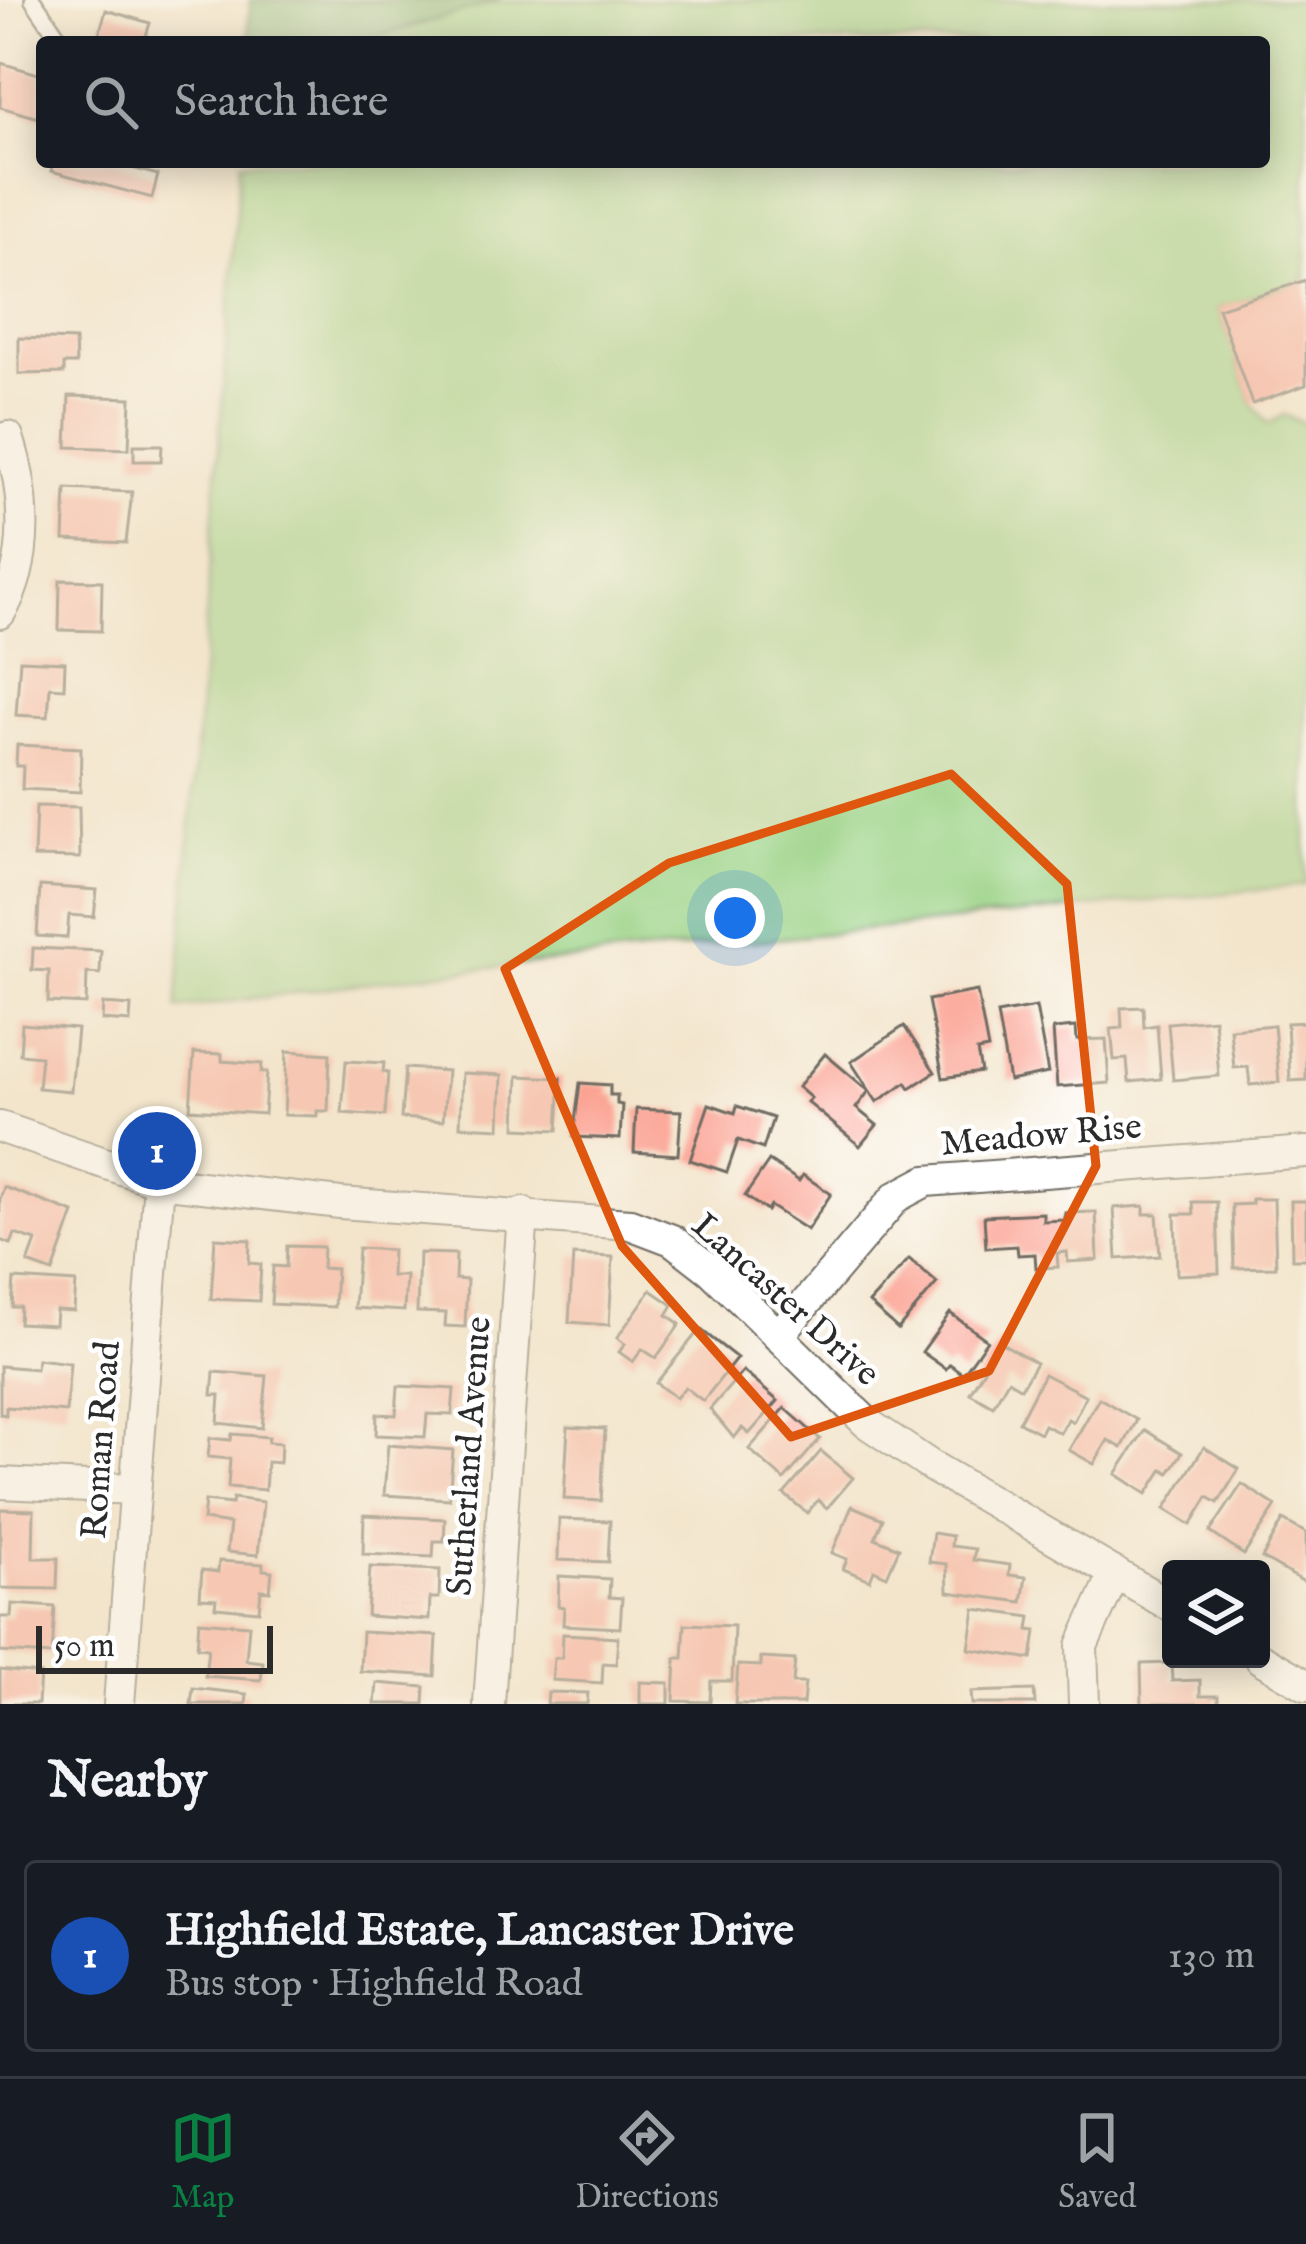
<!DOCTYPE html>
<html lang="en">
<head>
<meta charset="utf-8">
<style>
  :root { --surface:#171b24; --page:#242831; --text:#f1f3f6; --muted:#9ea1a6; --line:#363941; --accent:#0b8043 }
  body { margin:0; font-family:"IM FELL English",serif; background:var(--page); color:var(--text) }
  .controls { position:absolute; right:36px; bottom:36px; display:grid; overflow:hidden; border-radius:12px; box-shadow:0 6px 30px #0003 }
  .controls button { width:108px; height:108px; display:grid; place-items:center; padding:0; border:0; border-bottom:3px solid var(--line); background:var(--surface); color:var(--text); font:60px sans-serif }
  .scale { position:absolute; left:36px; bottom:30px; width:237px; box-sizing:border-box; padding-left:12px; border:6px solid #2b2b2b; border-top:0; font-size:33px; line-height:42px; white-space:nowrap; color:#2b2b2b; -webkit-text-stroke:9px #fff; paint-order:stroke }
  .you { position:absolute; left:735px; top:918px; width:42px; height:42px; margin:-30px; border:9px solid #fff; border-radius:50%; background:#1a73e8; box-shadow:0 0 0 18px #1a73e833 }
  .badge { display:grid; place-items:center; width:78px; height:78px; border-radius:50%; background:var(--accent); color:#fff; font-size:39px; font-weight:700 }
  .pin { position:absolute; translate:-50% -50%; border:6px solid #fff; box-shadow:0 3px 12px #0006 }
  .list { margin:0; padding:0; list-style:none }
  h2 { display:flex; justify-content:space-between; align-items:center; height:156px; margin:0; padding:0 48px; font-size:51px }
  h2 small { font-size:39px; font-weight:400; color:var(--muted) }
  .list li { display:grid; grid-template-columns:78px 1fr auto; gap:36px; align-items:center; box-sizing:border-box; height:192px; margin:0 24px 24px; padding:0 24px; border:3px solid var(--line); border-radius:12px }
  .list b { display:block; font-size:45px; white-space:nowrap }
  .list p { margin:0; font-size:39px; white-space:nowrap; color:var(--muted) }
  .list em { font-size:39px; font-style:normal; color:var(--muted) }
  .icon { flex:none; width:66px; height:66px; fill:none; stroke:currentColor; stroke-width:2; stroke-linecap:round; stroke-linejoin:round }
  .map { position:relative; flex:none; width:1306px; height:1704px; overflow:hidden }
  .search { position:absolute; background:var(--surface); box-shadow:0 6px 30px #0003; left:36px; right:36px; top:36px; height:132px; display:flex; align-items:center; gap:30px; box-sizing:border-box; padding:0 42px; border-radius:12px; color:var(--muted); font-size:45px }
  .sheet { height:372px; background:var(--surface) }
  nav { display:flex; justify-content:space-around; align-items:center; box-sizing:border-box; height:168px; border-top:3px solid var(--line); background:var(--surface); font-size:33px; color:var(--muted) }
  nav a { display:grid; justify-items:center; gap:6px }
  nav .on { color:var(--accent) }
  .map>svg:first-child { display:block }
</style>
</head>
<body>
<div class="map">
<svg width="1306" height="1704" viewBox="0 0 1306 1704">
  <rect width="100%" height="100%" fill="#fff"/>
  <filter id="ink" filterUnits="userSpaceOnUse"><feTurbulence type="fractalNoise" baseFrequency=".00833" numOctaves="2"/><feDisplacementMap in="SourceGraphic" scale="24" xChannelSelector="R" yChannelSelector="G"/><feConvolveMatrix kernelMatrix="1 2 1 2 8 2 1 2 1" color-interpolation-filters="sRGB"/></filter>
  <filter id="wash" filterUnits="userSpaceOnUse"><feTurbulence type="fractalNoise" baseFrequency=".004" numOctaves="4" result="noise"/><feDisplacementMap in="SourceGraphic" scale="48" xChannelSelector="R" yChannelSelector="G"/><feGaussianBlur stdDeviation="2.7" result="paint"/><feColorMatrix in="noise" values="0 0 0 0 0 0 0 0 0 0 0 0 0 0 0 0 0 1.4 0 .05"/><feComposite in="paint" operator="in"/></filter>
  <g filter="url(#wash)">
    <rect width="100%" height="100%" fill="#f3e5cc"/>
    <polygon fill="#9ad183" stroke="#627e57" stroke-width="3" points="250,0 1306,0 1306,280 1218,308 1252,404 1268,424 1284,415 1306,424 1306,885 422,975 177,1009 240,162 1264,162 1264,42 248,42"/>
    <polygon fill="#7bb371" stroke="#536f4e" stroke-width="3" points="250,0 502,0 360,42 248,42"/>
    <g id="blocks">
      <g fill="#fba292">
        <polygon points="106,10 150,23 144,42 97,41"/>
        <polygon points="1,63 42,75 42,119 0,107"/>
        <polygon points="53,162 110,162 158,175 152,198 51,171"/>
        <polygon points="1306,280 1306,385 1252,404 1218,308"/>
        <polygon points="19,338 75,340 76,364 64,364 64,373 19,374"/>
        <polygon points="69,396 131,398 129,449 67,447"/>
        <polygon points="134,445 162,445 161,461 134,461"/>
        <polygon points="66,489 132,492 126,543 64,540"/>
        <polygon points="60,580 102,581 101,631 59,630"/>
        <polygon points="20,660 65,662 64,688 50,687 48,717 16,715"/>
        <polygon points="17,745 81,748 80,792 22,789 23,766 16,766"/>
        <polygon points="36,806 79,807 80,858 34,857"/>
        <polygon points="40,886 97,890 94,917 69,915 67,938 37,936"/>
        <polygon points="33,948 101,951 100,974 87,973 86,1004 48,1002 49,971 32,970"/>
        <polygon points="977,991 988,1049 977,1051 981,1072 943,1078 928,1000"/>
        <polygon points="103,1004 131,1006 130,1022 102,1020"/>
        <polygon points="1036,1007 1048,1073 1009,1081 997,1014"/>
        <polygon points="1143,1007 1144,1027 1157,1025 1161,1079 1129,1082 1127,1059 1114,1060 1111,1029 1122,1028 1121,1008"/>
        <polygon points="1214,1019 1219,1076 1173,1080 1168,1023"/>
        <polygon points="1306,1022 1306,1080 1290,1081 1287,1023"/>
        <polygon points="22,1024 77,1029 71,1091 38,1088 41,1056 20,1054"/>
        <polygon points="1274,1025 1279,1082 1250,1085 1248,1067 1234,1068 1230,1029"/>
        <polygon points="904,1026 935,1072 910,1088 906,1082 877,1102 851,1062"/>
        <polygon points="1076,1027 1077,1040 1106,1039 1109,1083 1057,1087 1053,1029"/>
        <polygon points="287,1051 330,1054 328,1111 317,1111 317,1116 284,1115"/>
        <polygon points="194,1053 222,1054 222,1061 262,1064 261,1072 267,1072 264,1114 190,1109"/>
        <polygon points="825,1054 869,1091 856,1108 877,1125 860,1146 807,1102 811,1098 798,1087"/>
        <polygon points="346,1061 384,1063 383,1072 388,1073 385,1116 342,1113"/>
        <polygon points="405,1068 447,1071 443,1121 401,1118"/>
        <polygon points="462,1073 502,1075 500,1128 460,1126"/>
        <polygon points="518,1076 561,1078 558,1130 516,1128"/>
        <polygon points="580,1083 610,1085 610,1095 617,1095 617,1104 622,1105 620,1139 573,1137"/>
        <polygon points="709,1104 735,1113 737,1106 773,1118 763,1149 738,1140 727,1172 690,1160"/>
        <polygon points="636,1109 681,1111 678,1155 634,1152"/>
        <polygon points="769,1161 799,1181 803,1175 831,1194 807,1230 770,1206 767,1211 745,1196"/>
        <polygon points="4,1187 74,1213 53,1272 28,1263 36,1241 15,1234 11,1244 0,1240 0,1199"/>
        <polygon points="1252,1199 1274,1199 1276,1267 1234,1268 1232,1205 1252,1204"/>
        <polygon points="1291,1201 1306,1201 1306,1259 1292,1259"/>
        <polygon points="1193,1202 1217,1202 1219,1273 1177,1275 1175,1214 1194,1214"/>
        <polygon points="1144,1206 1144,1214 1157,1214 1160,1256 1117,1259 1114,1208"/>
        <polygon points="1096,1212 1098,1260 1068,1262 1067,1252 1057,1253 1058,1267 1036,1268 1035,1254 1018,1255 1017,1246 986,1248 984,1216 1043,1213 1043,1221 1065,1220 1065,1213"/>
        <polygon points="215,1238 250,1240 249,1263 261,1264 259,1301 211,1299"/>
        <polygon points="287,1246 323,1247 322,1268 336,1269 334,1307 271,1304 273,1266 286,1267"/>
        <polygon points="358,1248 392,1250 391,1276 406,1276 404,1311 354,1308"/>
        <polygon points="419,1253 456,1254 455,1279 467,1280 465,1327 445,1326 446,1313 417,1312"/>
        <polygon points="573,1255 613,1257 609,1325 569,1322"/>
        <polygon points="909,1259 937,1283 898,1329 869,1303"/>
        <polygon points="14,1279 76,1283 74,1311 56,1310 55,1325 19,1323 20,1307 12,1307"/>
        <polygon points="651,1290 673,1305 667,1315 680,1324 656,1358 642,1349 633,1362 619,1352 625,1344 617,1338"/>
        <polygon points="950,1313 987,1340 963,1374 950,1364 946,1369 922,1352"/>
        <polygon points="700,1329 737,1358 703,1401 685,1387 676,1398 656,1383"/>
        <polygon points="1000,1342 1036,1363 1021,1388 1008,1380 993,1406 970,1393"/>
        <polygon points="37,1359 70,1363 66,1412 6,1407 6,1415 0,1414 0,1366 36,1369"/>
        <polygon points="743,1371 778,1401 749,1434 742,1428 734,1438 710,1409"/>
        <polygon points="214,1372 267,1376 262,1428 218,1423 220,1395 212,1395"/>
        <polygon points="1044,1374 1086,1396 1073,1422 1068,1419 1060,1433 1044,1425 1040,1433 1019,1422"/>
        <polygon points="398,1386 454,1389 452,1415 427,1414 425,1437 376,1435 377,1414 396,1415"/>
        <polygon points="1099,1398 1137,1420 1122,1448 1108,1440 1094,1464 1069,1450"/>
        <polygon points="785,1408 820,1439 784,1480 749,1449"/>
        <polygon points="568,1427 605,1429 601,1501 564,1499"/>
        <polygon points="1145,1430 1182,1453 1169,1473 1163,1469 1147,1494 1116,1474"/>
        <polygon points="232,1434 269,1437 268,1442 281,1443 280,1463 267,1462 265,1490 228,1487 230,1459 208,1457 210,1438 231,1440"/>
        <polygon points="388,1445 453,1450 449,1499 384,1495"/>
        <polygon points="1204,1447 1239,1469 1218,1503 1208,1497 1191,1525 1165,1509"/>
        <polygon points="821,1451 853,1478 827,1508 818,1500 807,1513 784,1494"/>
        <polygon points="1242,1484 1276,1506 1244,1555 1210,1532"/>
        <polygon points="233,1498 263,1502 258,1555 227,1552 230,1524 203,1520 205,1501 232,1504"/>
        <polygon points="852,1506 883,1519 875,1538 899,1548 887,1576 874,1570 870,1580 843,1569 847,1559 832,1553"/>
        <polygon points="0,1509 34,1510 33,1558 58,1558 57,1589 0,1588"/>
        <polygon points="364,1515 445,1519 444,1541 434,1541 433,1557 363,1554"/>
        <polygon points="559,1519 610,1521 608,1562 558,1560"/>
        <polygon points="1283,1520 1306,1533 1306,1583 1262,1558"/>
        <polygon points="933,1533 952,1536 951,1546 975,1549 973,1560 1010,1565 1009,1575 1026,1577 1022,1602 948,1592 947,1564 929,1562"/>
        <polygon points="219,1561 263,1564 263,1570 272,1571 270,1591 261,1590 259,1611 215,1607 216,1599 200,1598 202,1570 218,1572"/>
        <polygon points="370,1567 440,1570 439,1598 430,1598 429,1620 367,1616"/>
        <polygon points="559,1576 610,1579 609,1597 622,1598 620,1628 563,1625 564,1607 558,1606"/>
        <polygon points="12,1604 55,1607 52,1655 0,1652 0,1617 11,1617"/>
        <polygon points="975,1609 1031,1617 1029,1630 1036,1631 1032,1659 969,1649"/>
        <polygon points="199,1621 249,1625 246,1660 263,1662 261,1680 205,1676 208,1648 197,1647"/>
        <polygon points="685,1624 734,1626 732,1681 711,1681 710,1702 674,1701 676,1658 683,1658"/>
        <polygon points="362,1632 437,1636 435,1676 360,1671"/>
        <polygon points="563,1634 618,1637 616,1664 603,1663 602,1683 552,1680 554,1658 562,1658"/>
        <polygon points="761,1658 795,1660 793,1683 805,1683 803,1704 735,1704 738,1665 761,1666"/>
        <polygon points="1171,1663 1172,1681 1200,1680 1200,1696 1218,1696 1218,1704 1142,1704 1141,1664"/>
        <polygon points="0,1670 40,1674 38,1704 0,1704"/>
        <polygon points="640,1682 669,1683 669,1704 640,1704"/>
        <polygon points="377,1683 425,1687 424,1704 375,1704"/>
        <polygon points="193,1688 247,1694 246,1704 191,1704"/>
        <polygon points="1034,1690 1035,1704 972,1704 971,1692"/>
        <polygon points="548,1692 588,1693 587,1704 547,1704"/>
      </g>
    </g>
  </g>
  <g filter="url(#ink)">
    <use href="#blocks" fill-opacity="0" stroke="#716c63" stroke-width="3"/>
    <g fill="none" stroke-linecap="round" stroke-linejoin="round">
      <g stroke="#716c63" stroke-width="20">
        <polyline id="service" points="33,0 62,42"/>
      </g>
      <g stroke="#716c63" stroke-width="34">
        <g id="minor">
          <path d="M0,613C31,562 26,492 8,437"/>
          <polyline points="0,1127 159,1182 340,1203 630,1224 672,1240 712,1271 867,1423 931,1466 1171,1606"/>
          <polyline points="778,1336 896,1197 926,1181 1306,1152"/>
          <polyline points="0,1483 134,1489"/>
          <polyline points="1261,1659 1306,1685"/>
          <polyline points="119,1704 159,1182"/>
          <polyline points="489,1704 523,1213"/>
          <polyline points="1084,1704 1082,1646 1115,1573"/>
        </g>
      </g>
      <use href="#service" stroke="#fff" stroke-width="15"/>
      <use href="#minor" stroke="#fff" stroke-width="30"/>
    </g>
  </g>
  <path d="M0 0H1306V1704H0ZM951,774L1067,884L1096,1166L989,1371L791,1437L622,1246L505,969L669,863Z" fill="#f3e5cc" fill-opacity=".55" fill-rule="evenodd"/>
  <path fill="none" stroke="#df570e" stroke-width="9" stroke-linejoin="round" d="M951,774L1067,884L1096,1166L989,1371L791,1437L622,1246L505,969L669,863Z"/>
  <g text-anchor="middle" stroke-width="9" stroke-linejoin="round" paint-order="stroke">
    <g font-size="36" fill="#2b2b2b" stroke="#fff">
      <text transform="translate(1041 1133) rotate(-5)" y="13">Meadow Rise</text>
      <text transform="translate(787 1298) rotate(42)" y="13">Lancaster Drive</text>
      <text transform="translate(99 1440) rotate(-86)" y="13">Roman Road</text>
      <text transform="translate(467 1456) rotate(-86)" y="13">Sutherland Avenue</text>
    </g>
  </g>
</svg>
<div class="controls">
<button><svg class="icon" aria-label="layers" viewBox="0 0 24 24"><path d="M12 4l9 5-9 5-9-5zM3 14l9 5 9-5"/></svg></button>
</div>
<div class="scale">50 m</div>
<div class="you"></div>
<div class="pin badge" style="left:157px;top:1151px;background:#1a4fb4">1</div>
<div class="search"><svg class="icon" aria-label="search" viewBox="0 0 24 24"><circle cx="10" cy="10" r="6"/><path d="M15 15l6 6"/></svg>Search here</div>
</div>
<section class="sheet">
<h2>Nearby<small></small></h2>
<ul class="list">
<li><span class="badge" style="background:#1a4fb4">1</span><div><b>Highfield Estate, Lancaster Drive</b><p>Bus stop · Highfield Road</p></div><em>130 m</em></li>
</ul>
</section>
<nav>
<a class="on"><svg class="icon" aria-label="map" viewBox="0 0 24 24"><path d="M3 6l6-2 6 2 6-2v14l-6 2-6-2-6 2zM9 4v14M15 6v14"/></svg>Map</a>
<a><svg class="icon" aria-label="directions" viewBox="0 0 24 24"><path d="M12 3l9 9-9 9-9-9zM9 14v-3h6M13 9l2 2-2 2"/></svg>Directions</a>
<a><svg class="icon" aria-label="saved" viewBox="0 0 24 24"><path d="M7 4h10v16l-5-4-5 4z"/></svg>Saved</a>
</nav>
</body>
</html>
